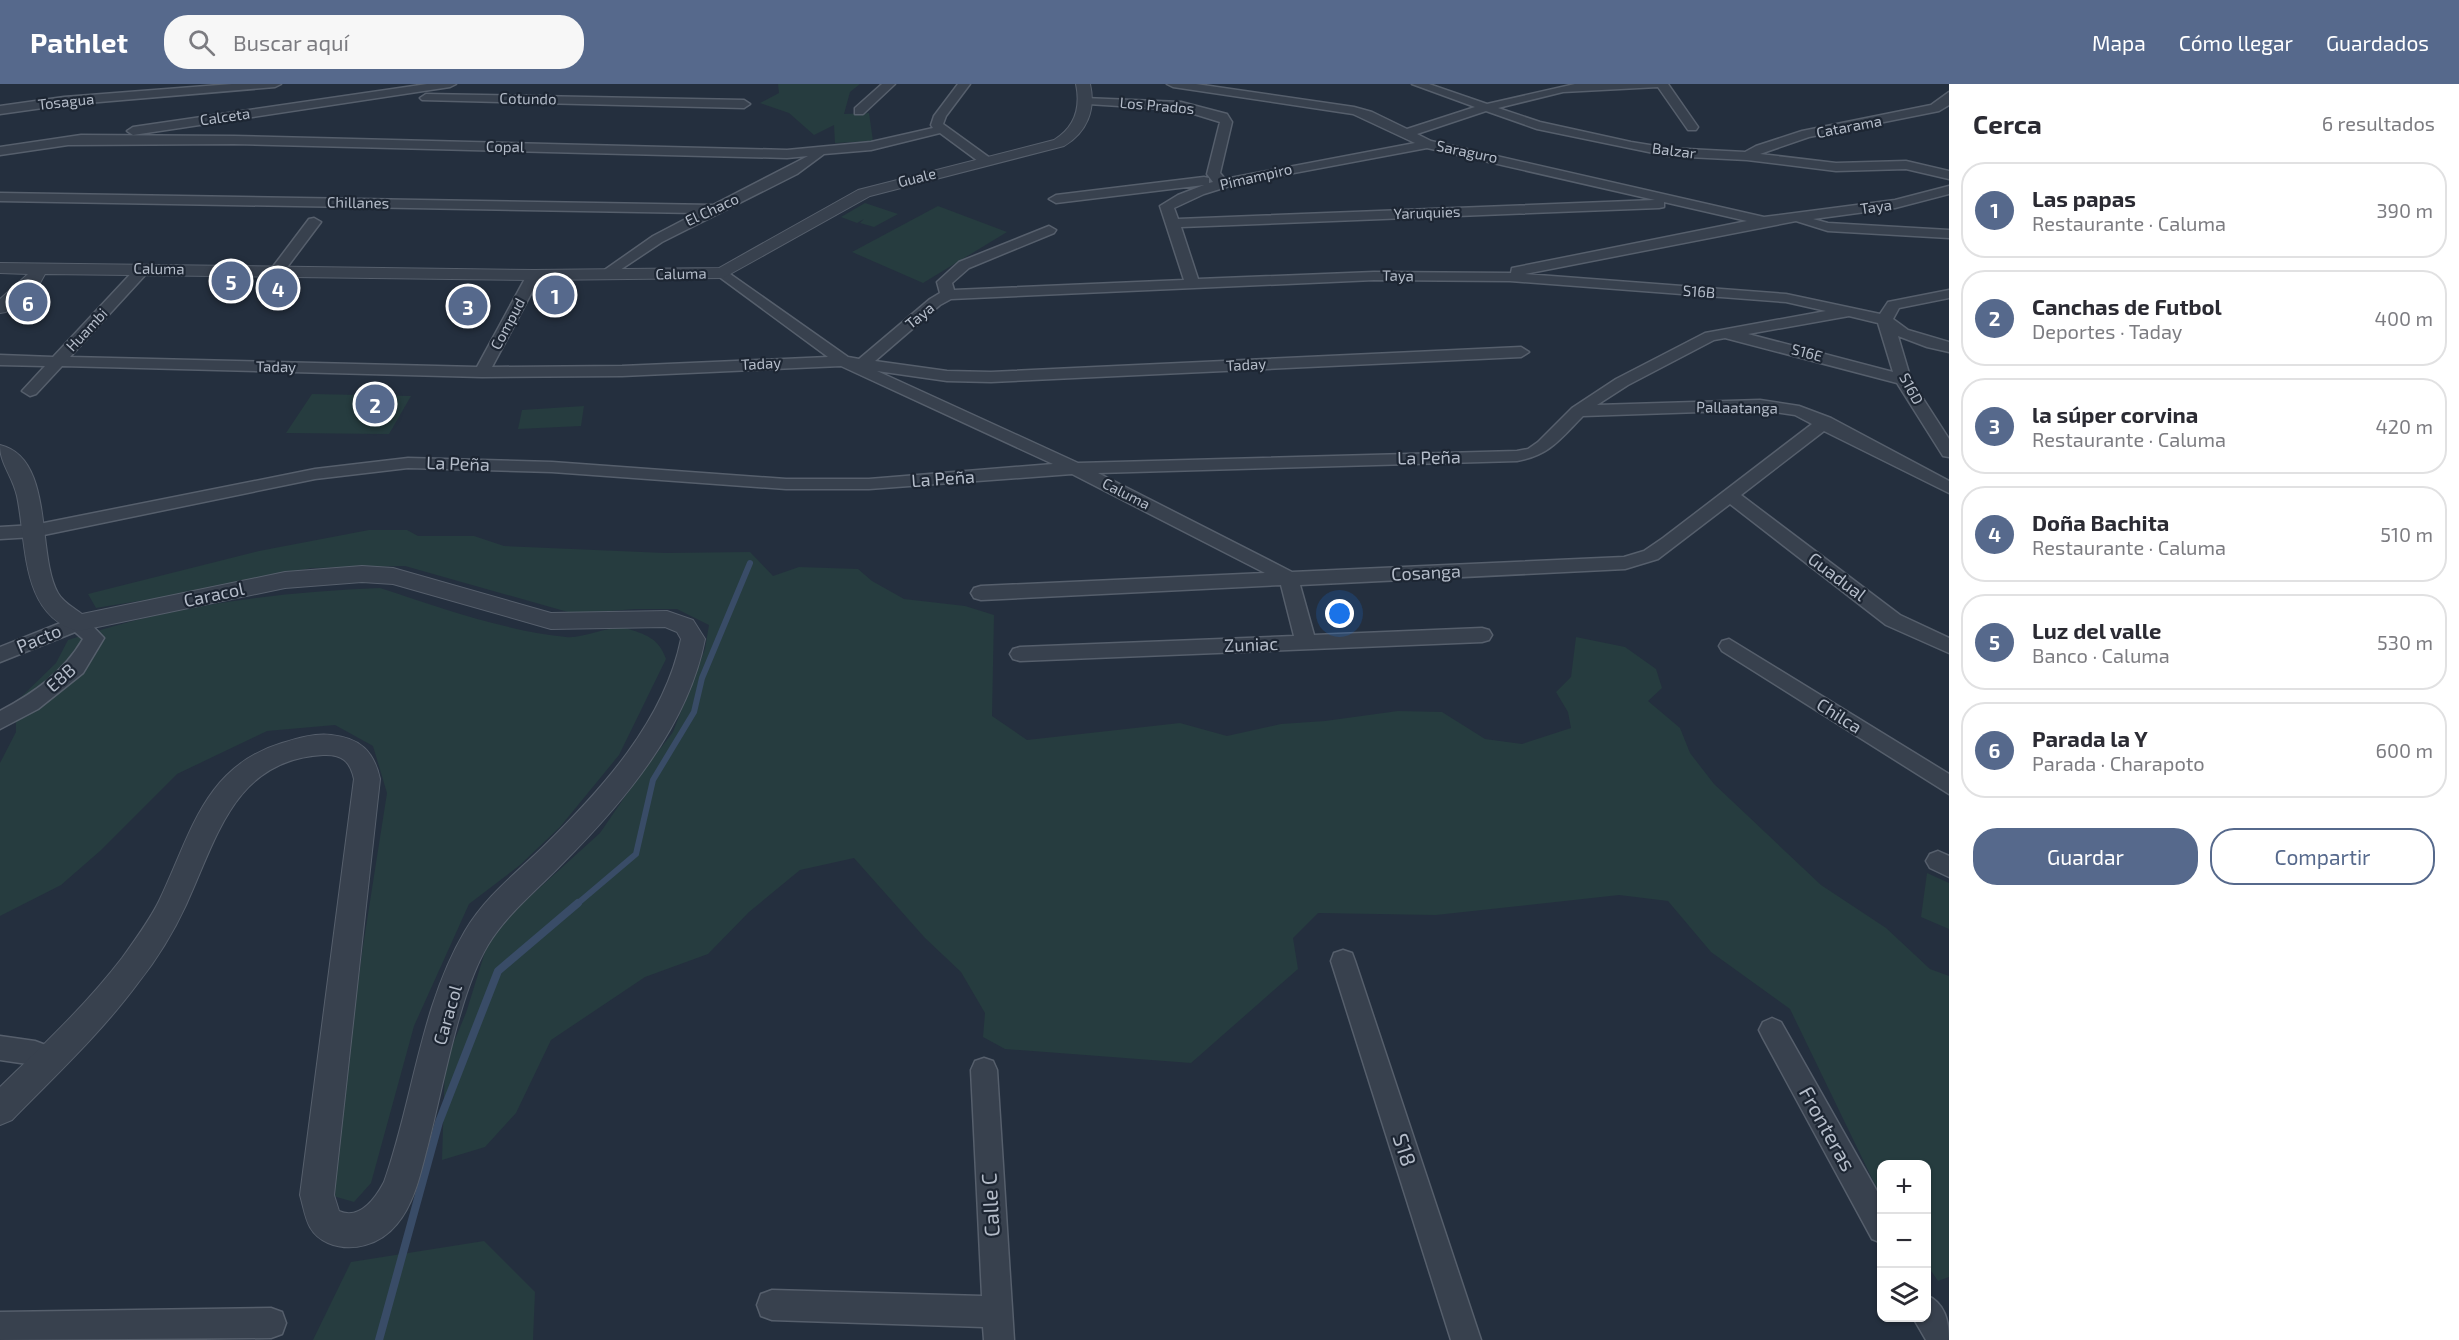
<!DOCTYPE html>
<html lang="es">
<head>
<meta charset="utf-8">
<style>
  :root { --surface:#fff; --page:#f7f7f7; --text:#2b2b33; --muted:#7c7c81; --line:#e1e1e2; --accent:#56698c }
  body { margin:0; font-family:"Exo 2",sans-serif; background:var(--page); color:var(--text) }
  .controls { position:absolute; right:18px; bottom:18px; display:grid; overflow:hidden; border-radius:12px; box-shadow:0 2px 4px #0004 }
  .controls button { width:54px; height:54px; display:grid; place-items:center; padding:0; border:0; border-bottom:2px solid var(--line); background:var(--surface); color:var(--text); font:30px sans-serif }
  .you { position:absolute; left:1340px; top:530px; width:21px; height:21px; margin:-15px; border:4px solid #fff; border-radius:50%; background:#1a73e8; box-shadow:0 0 0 9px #1a73e833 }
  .badge { display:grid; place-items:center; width:39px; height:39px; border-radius:50%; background:var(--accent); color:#fff; font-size:20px; font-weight:700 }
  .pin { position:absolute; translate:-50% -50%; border:3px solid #fff; box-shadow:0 2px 6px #0006 }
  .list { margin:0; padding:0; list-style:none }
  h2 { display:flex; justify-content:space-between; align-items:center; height:78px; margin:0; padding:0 24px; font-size:26px }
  h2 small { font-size:20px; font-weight:400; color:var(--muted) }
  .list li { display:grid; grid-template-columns:39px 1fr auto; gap:18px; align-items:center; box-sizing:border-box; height:96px; margin:0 12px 12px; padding:0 12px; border:2px solid var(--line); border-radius:24px }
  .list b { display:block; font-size:22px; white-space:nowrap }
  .list p { margin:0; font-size:20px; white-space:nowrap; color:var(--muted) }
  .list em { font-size:20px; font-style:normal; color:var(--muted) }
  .actions { display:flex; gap:12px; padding:18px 24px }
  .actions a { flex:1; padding:14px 0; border:2px solid var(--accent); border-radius:24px; text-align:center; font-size:21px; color:var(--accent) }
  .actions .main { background:var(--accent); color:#fff }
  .icon { flex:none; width:33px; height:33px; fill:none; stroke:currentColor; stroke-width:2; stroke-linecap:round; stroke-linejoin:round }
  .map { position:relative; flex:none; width:1949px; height:1256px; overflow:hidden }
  header { display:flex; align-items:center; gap:36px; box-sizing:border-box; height:84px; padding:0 30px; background:var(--accent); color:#fff }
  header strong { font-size:28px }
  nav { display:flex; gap:33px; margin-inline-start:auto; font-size:21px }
  .search { width:420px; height:54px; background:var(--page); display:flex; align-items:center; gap:15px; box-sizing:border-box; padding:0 21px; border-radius:24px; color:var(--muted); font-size:22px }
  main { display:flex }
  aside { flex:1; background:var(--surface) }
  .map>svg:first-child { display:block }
</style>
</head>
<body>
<header>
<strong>Pathlet</strong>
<div class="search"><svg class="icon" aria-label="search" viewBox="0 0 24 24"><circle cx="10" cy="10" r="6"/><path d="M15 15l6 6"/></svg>Buscar aquí</div>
<nav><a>Mapa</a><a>Cómo llegar</a><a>Guardados</a></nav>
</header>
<main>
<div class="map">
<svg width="1949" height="1256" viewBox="0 0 1949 1256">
  <rect width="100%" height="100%" fill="#242f3e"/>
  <g fill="#263c3f">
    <polygon points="778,0 860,0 850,8 844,30 869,29 873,57 835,59 834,41 814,51 789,29 760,19 779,9"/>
    <polygon points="865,119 898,130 874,143 860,139 864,135 857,139 841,133"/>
    <polygon points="938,122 1007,148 923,199 852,168"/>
    <polygon points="312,310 411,312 389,350 286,349"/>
    <polygon points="584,322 581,342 518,345 522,326"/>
    <polygon points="369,446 407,446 418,452 474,452 504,462 665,469 750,468 773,492 799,483 858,485 872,497 904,515 965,522 994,531 992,632 1027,656 1180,639 1227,652 1281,640 1325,637 1398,627 1442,628 1485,655 1522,660 1571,644 1568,628 1556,608 1571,593 1576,553 1625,563 1656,585 1662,604 1648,617 1680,644 1690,669 1714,700 1821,801 1886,844 1930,885 1949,892 1949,1193 1938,1197 1927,1181 1926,1080 1882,1080 1881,1113 1790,925 1711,868 1668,817 1619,811 1436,831 1318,829 1293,854 1298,885 1191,979 1005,965 983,953 985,929 961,888 925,854 854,774 800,786 749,828 708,870 645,893 551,956 516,1029 485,1063 442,1076 445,979 466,929 489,855 514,827 600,749 637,695 673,648 705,565 709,541 677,525 635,525 575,530 405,482 311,484 207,506 96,524 88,510 259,467"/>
    <path d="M380,504C442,524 501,546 566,553C584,555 610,541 625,544C645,550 659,554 666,575L619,671L560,743L520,781L469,820L414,942L371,1099L354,1118L333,1112L335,1070L363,862L387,709L373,662L335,641L267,647L177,690L100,767L61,801L0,832V679L16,648V618L56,579L68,556C169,522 274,508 380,504Z"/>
    <polygon points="1927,789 1949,799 1949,845 1921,833"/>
    <polygon points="484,1157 535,1208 533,1256 313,1256 351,1178"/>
  </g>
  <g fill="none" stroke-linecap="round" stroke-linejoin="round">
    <polyline stroke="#394c67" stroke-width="6" points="577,820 636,770 653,696 694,628 702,594 750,479"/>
    <polyline stroke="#394c67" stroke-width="8" points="379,1256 439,1038 498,887 578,819"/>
    <g stroke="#565f6c" stroke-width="3">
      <g id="minor">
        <polygon points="232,0 281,0 275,3 64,21 0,30 0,22 64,13"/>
        <polygon points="427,0 456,0 450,3 133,51 127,47 133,43"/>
        <polygon points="882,0 895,0 863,30 855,30 855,24"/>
        <polygon points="958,0 970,0 946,32 943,40 990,74 990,80 982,80 940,49 871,66 824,70 797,90 662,158 608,194 601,190 603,187 653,152 697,129 0,117 0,109 713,121 808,72 787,74 234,60 68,61 0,71 0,63 81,51 234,52 787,66 871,58 933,44 931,41 934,32"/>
        <path d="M1167,0H1196L1354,23L1372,28L1407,45L1475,23L1412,0H1429L1487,20L1575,0H1668L1698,43L1696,46H1688L1658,3L1563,8L1498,24L1540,38L1631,58L1668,64L1745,68L1756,62L1802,47L1931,21L1949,8V21L1939,27L1809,53L1760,70L1836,79L1906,77L1949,87V95L1906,85L1836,87L1747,76L1668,72L1537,45L1486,27L1417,50L1431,57L1764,133L1895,116L1949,102V110L1895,124L1813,135L1828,139L1949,146V154L1828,147L1796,137L1525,190L1786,210L1880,230L1888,218L1949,206V214L1899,224L1893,235L1908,246L1949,258V268L1927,263L1898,252L1911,296L1949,355V373L1943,372L1897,299L1725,254L1714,256L1628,301L1597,321L1760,316L1799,322L1831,334L1949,397V409L1824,347L1741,411L1900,531L1949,554V569L1886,541L1730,420L1658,475L1625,485L1300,501L1314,551L1482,544L1489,546L1492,551L1489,556L1482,558L1020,577L1013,575L1010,570L1013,565L1020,563L1294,552L1281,501L981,516L974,514L971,509L974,504L981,502L1265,489L1072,390L869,405H786L552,388L408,384L315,395L34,453L0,455V443L34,441L315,385L408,374L552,378L786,395H869L1053,380L841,282L622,292L482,293L62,282L36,310L30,312L22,307L45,282L0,281V271L53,273L138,182L143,181L150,185L148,188L70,273L477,283L527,191L534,187L541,191L492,283L622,282L828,273L718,192L716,189L718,186L723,185L848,273L859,275L930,215L940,209L937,198L959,178L1049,142L1056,146L1054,149L969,184L952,199L954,206L1184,196L1160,122L1178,111L1204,101L1056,119L1049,115L1056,111L1204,93L1209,94V99L1213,98L1207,90L1220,38L1181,26L1088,20L1082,16L1084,14L1181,18L1227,30L1232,38L1220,89L1225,95L1415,59L1353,30L1173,3ZM1427,64L1655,116L1178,135L1174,124L1204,110L1236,100ZM1664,118L1747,137L1512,184L1511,189L1374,188L1198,195L1181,143L1659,124L1664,123ZM1374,196L1510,197L1786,218L1826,227L1705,249L1616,295L1572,324L1538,358L1528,365L1517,367L1078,379L877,287L947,297L991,298L1521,273L1529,268L1521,263L991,288L947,287L875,277L940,221L951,215ZM1849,232L1878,239L1893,288L1748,250ZM1760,326L1795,331L1812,340L1663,454L1644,467L1624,473L1292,488L1098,389L1517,377C1550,371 1560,355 1583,332Z"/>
        <polygon points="426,10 744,16 750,20 744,24 422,16 420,14"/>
        <polygon points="314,134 321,138 282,190 272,190 272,184 309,135"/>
        <path d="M78,532L85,534L104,554L83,589L38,625L0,645V627C34,609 63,589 83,555L75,548L0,578V563Z"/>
        <polygon points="1729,555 1949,690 1949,710 1722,567 1719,562 1722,557"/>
        <polygon points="1938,767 1949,772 1949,793 1930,784 1926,777 1930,770"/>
        <polygon points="1343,866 1352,869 1355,877 1481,1256 1451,1256 1331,877 1334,869"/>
        <polygon points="1772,934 1781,938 1882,1116 1882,1159 1872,1155 1763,954 1759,946 1763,938"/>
        <polygon points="0,952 35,957 59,966 63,975 59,984 50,987 34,981 0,976"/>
        <polygon points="984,974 993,977 997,986 1014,1256 984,1256 983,1243 772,1236 761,1232 757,1221 761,1210 772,1206 982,1212 971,986 975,977"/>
        <path d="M1926,1211C1945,1219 1949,1237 1949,1256H1926L1915,1237L1914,1234H1926Z"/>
        <polygon points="271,1224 282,1228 286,1239 282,1250 271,1254 0,1256 0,1228"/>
      </g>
    </g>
    <g stroke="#565f6c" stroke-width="2">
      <g id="tertiary">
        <path d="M1076,0H1090C1096,26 1087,48 1064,62L870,112L723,194L534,196L45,190L40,199L6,228L0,229V215L28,190L0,189V179L534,186L719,184L858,106L1054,56C1075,43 1081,24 1076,0Z"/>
        <path d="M0,361C55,374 36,470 58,509C63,518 74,524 82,530L285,488L362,482L393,484L551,529L667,527L693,536L705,555C688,643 623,719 561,781C536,807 507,830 488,861C459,909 443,1004 428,1061C421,1087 415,1119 397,1140C380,1161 352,1169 328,1159C306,1149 306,1132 300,1111L354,695C350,677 342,670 323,671C234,676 217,754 186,821C173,849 157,875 138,899C101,949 55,992 12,1036L0,1041V1003C42,962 86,921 122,874C135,856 149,837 159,817C191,751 203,683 282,659C298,654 315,649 331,651C360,654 374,667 380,695L334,1111L339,1127C360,1136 375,1115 384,1098C413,1017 420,923 465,847C484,814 515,790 542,764C601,706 664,638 681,555L677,548L665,543L551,545L393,500L362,498L285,504L78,547C20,531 27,459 17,412C12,391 0,380 0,361Z"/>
      </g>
    </g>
    <use href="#minor" fill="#38414e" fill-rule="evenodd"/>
    <use href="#tertiary" fill="#38414e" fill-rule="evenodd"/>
  </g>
  <g text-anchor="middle" stroke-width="4.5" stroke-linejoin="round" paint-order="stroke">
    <g font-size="15" fill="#b4bcc9" stroke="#1d2633">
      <text transform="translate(528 15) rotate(1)" y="5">Cotundo</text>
      <text transform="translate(66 18) rotate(-6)" y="5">Tosagua</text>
      <text transform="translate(1157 22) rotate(5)" y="5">Los Prados</text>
      <text transform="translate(225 33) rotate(-8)" y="5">Calceta</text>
      <text transform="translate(1849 43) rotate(-11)" y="5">Catarama</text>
      <text transform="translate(505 63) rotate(1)" y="5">Copal</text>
      <text transform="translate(1674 67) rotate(7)" y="5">Balzar</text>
      <text transform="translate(1467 68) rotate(12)" y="5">Saraguro</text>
      <text transform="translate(1256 93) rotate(-13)" y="5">Pimampiro</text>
      <text transform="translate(917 94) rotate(-14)" y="5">Guale</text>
      <text transform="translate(358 119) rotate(1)" y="5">Chillanes</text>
      <text transform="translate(1876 123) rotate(-8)" y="5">Taya</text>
      <text transform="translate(712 126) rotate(-25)" y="5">El Chaco</text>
      <text transform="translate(1427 129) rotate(-2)" y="5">Yaruquies</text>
      <text transform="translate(159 185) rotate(1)" y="5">Caluma</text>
      <text transform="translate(681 190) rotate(-1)" y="5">Caluma</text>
      <text transform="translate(1398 192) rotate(1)" y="5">Taya</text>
      <text transform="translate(1699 208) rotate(4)" y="5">S16B</text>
      <text transform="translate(920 232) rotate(-39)" y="5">Taya</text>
      <text transform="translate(508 240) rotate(-62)" y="5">Compud</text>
      <text transform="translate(87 246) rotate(-47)" y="5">Huambi</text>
      <text transform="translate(1807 269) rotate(15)" y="5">S16E</text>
      <text transform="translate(761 280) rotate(-3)" y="5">Taday</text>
      <text transform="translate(1246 281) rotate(-3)" y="5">Taday</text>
      <text transform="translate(276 283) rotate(1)" y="5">Taday</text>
      <text transform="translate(1911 305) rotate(62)" y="5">S16D</text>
      <text transform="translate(1737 324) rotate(1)" y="5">Pallaatanga</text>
      <text transform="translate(1126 410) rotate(27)" y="5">Caluma</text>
    </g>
    <g font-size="18" fill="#b4bcc9" stroke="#1d2633">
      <text transform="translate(1429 374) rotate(-1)" y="6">La Peña</text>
      <text transform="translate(458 380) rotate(2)" y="6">La Peña</text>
      <text transform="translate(943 395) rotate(-4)" y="6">La Peña</text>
      <text transform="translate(1426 489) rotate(-3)" y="6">Cosanga</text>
      <text transform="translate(1837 493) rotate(37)" y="6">Guadual</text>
      <text transform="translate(214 511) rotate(-12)" y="6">Caracol</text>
      <text transform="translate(39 555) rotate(-23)" y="6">Pacto</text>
      <text transform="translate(1251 561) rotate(-2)" y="6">Zuniac</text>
      <text transform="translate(61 594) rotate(-42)" y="6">E8B</text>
      <text transform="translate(1839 632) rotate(32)" y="6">Chilca</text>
      <text transform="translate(448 931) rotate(-74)" y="6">Caracol</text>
    </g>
    <g font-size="21" fill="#b4bcc9" stroke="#1d2633">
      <text transform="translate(1827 1045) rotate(61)" y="7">Fronteras</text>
      <text transform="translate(1404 1066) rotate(72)" y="7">S18</text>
      <text transform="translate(991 1121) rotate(-93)" y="7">Calle C</text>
    </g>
  </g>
</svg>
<div class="controls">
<button>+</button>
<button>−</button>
<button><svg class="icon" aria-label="layers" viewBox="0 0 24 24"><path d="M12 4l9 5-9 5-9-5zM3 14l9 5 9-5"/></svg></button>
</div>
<div class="you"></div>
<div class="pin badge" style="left:555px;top:211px">1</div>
<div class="pin badge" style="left:375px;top:320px">2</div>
<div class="pin badge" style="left:468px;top:222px">3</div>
<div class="pin badge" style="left:278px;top:204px">4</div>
<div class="pin badge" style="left:231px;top:197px">5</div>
<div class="pin badge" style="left:28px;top:218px">6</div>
</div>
<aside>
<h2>Cerca<small>6 resultados</small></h2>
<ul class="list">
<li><span class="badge">1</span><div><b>Las papas</b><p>Restaurante · Caluma</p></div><em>390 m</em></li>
<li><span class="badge">2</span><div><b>Canchas de Futbol</b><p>Deportes · Taday</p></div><em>400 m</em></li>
<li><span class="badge">3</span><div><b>la súper corvina</b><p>Restaurante · Caluma</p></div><em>420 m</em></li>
<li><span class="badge">4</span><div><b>Doña Bachita</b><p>Restaurante · Caluma</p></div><em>510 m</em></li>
<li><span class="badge">5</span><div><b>Luz del valle</b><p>Banco · Caluma</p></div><em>530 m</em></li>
<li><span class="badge">6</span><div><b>Parada la Y</b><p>Parada · Charapoto</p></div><em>600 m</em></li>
</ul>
<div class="actions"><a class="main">Guardar</a><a>Compartir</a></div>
</aside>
</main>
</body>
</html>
